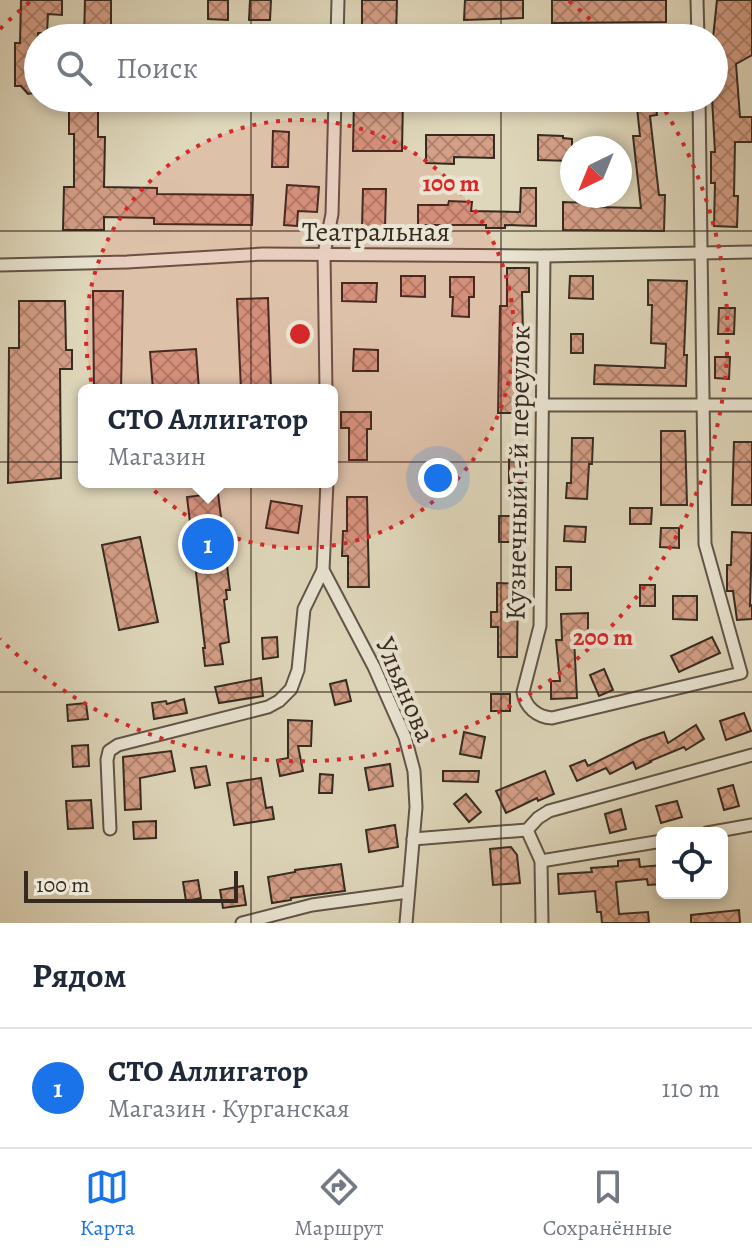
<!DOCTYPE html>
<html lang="ru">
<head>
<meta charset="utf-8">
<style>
  :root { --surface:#fff; --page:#f6f6f7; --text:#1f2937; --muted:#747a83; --line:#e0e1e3; --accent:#1a73e8 }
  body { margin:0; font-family:Alegreya,serif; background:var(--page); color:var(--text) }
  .controls { position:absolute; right:24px; bottom:24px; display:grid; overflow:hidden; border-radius:12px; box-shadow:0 4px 12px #0003 }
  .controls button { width:72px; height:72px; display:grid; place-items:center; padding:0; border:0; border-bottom:2px solid var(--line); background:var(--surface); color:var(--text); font:40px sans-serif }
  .compass { position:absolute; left:560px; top:136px; width:72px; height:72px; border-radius:50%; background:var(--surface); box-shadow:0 4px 12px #0003; rotate:223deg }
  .scale { position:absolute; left:24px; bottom:20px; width:214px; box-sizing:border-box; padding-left:8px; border:4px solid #362a20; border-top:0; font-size:22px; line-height:28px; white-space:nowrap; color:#362a20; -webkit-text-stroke:6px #eae5d3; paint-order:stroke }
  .you { position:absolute; left:438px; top:478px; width:28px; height:28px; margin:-20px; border:6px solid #fff; border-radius:50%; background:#1a73e8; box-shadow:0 0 0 12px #1a73e833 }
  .badge { display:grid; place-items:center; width:52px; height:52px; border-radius:50%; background:var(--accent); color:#fff; font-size:26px; font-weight:700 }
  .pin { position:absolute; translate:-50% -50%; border:4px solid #fff; box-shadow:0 2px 8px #0006 }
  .popup { position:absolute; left:78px; top:384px; width:260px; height:104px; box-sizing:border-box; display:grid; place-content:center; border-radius:12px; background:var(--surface); filter:drop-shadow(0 2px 6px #0005); font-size:26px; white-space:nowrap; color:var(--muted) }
  .popup b { font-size:30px; color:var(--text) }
  .popup::after { content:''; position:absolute; left:50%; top:100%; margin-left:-16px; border:16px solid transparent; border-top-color:var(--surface) }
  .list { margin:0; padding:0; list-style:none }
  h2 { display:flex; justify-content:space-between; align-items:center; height:104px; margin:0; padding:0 32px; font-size:34px }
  h2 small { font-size:26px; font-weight:400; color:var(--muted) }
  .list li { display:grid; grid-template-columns:52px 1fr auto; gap:24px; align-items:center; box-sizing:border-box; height:120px; padding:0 32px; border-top:2px solid var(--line) }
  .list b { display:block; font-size:30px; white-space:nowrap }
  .list p { margin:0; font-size:26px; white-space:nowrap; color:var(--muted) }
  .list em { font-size:26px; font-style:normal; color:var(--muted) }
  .icon { flex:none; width:44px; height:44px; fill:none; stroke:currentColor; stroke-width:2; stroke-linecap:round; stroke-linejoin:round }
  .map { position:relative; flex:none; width:752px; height:923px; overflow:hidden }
  .search { position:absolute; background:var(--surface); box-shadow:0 4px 12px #0003; left:24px; right:24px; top:24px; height:88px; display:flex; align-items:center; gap:20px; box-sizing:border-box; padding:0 28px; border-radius:44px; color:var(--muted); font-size:30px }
  .sheet { height:224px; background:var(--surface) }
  nav { display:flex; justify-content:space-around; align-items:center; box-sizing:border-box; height:112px; border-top:2px solid var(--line); background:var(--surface); font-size:22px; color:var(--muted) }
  nav a { display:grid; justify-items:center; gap:4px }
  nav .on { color:var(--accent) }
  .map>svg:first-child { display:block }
</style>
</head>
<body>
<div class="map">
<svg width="752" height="923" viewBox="0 0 752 923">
  <defs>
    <pattern id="building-cross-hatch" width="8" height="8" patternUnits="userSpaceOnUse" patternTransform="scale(2)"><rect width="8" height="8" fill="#d59f87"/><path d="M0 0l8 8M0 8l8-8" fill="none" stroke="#ae826e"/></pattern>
  </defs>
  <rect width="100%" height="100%" fill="#dfd7bb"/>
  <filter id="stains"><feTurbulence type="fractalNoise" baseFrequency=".0025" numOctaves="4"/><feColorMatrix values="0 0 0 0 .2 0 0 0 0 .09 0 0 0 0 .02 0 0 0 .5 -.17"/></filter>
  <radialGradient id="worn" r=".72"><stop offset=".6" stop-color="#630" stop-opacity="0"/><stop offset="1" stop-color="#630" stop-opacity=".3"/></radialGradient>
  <g fill="url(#building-cross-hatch)" stroke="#362a20" stroke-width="2">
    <polygon points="21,0 62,0 62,15 48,14 47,33 38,33 38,91 34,93 28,94 21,86 15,86 15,43 20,43"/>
    <polygon points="85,0 111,0 111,38 84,38"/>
    <polygon points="208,0 228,0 228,20 208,19"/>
    <polygon points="250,0 271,0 270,20 249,20"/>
    <polygon points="362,0 397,0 396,38 362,38"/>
    <polygon points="465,0 523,0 523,18 464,20"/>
    <polygon points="552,0 666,0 666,22 552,23"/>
    <polygon points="717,0 752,0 752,55 736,64 740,117 752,117 752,142 735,142 734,196 738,196 737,227 714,226 715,183 711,183 711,152 715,152 712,98 714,98 713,38"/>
    <rect x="433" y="25" width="18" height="13"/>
    <polygon points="69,98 98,98 98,137 105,137 104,187 157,188 157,194 253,195 252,225 154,224 154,218 104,217 104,230 63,230 64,187 74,187 74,134 69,134"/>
    <polygon points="354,98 403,98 402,151 353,151"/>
    <polygon points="636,98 656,98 657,115 650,116 659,195 665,195 664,231 563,230 563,202 591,203 591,207 641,208 633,136 640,136"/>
    <polygon points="273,131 289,132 288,167 272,167"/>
    <polygon points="426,135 494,135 494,158 454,157 454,164 426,163"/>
    <polygon points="538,135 563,136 563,138 572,139 572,161 538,160"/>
    <polygon points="287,185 319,187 317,212 298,211 297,226 284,225"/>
    <polygon points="521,188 536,188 536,226 505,225 505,228 486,228 486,225 418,225 418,205 448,205 449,201 472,202 471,211 520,212"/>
    <polygon points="363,189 386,189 385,228 362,227"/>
    <polygon points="507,268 529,268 529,292 522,292 524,378 518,378 518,413 498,413 500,306 507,306"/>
    <polygon points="401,276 425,276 425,297 401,296"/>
    <polygon points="570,276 593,276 593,299 569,298"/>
    <polygon points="450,277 474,277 474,297 469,297 469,317 452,316 453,297 450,297"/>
    <polygon points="648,280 687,281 684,355 687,355 686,386 594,384 595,365 665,368 666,344 651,343 652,305 648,305"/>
    <polygon points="342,283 377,283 376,302 342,301"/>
    <polygon points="93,291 123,291 121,390 94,390"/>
    <polygon points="268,298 271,390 241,390 237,299"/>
    <polygon points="19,301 65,301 66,350 72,350 72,369 60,369 61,478 8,483 9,348 19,348"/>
    <polygon points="719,308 735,308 734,334 718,334"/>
    <rect x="571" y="334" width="12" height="19"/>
    <polygon points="196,349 199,390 153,390 150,352"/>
    <polygon points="354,349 378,350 378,371 353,371"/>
    <polygon points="715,357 730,357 729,379 715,378"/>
    <polygon points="341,412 371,412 371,429 367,429 367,460 349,460 349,428 341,428"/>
    <polygon points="661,431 685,431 687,505 661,505"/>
    <polygon points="572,438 593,438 592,464 589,464 587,499 566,498 567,483 571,483"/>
    <polygon points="734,442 752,442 752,505 732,505"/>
    <rect x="509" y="458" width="17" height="25"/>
    <polygon points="218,493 230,590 226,590 227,599 224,600 229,642 220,644 223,664 205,666 203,648 205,648 187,497"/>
    <polygon points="347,497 367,497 369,587 348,587 348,556 342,556 343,531 347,531"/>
    <polygon points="271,501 302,506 298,533 266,528"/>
    <polygon points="630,508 652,508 651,524 630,524"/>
    <rect x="499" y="516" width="20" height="26"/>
    <polygon points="565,526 586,527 585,542 564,541"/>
    <polygon points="661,528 679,528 679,548 660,547"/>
    <polygon points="732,532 752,533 750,606 752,605 752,619 737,620 733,591 727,591 727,565 731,565"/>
    <polygon points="140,537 158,622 119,630 102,545"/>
    <rect x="556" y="567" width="15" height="23"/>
    <polygon points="497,583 518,584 517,657 498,657 498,627 491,627 491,612 497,612"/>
    <rect x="640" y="585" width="15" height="21"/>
    <polygon points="673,596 697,596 697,620 673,619"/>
    <polygon points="588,613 588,638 574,638 577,698 551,699 551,681 560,681 556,640 562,640 561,614"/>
    <polygon points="277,637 278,657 263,659 262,638"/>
    <polygon points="712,637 720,653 679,672 671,656"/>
    <polygon points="604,669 613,690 599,696 590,675"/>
    <polygon points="261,678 263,696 219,703 215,687"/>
    <polygon points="346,680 351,701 335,705 330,684"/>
    <rect x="491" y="694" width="19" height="17"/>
    <polygon points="184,699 187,713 154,719 152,703 166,701 167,704"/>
    <polygon points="86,703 88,719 68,721 67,705"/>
    <polygon points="744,713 751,731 726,740 720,721"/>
    <polygon points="288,720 312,721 311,746 298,746 303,771 280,776 277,760 288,758"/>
    <polygon points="696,725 704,739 686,750 684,747 650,761 651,762 636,769 633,762 610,774 606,768 577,781 570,766 585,760 588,766 641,740 664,732 668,743"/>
    <polygon points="464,732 485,737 481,758 460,754"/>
    <polygon points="88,745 89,766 73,767 72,746"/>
    <polygon points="171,751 175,771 140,778 141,809 125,810 123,757"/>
    <polygon points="390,764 393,786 369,790 365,768"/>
    <polygon points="206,766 210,785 195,788 191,768"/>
    <polygon points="443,771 479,771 478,782 443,781"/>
    <polygon points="545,771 554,794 538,801 537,798 506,813 496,791"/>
    <polygon points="320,774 333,775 332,793 319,793"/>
    <polygon points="261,778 266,808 272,807 274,819 234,825 227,783"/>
    <polygon points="733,785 739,806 724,810 718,789"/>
    <polygon points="466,794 481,812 469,822 454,804"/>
    <polygon points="91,800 93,828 68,829 66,801"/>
    <polygon points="677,801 682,817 661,823 656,806"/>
    <polygon points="621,809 626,829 610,833 605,814"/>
    <polygon points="156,821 156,838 134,839 133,822"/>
    <polygon points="395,825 398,847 369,852 366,830"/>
    <polygon points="511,847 517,855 520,883 493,885 490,849"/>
    <polygon points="639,859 640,867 662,865 662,884 648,885 647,879 616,882 619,914 648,912 649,923 602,923 601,912 597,912 595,891 559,894 558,874 592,872 591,868 618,866 618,861"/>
    <polygon points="341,864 345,891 291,898 291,900 272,903 268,877 295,872 295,870"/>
    <polygon points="198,880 201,898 186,901 183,882"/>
    <polygon points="243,886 246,905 223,908 220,890"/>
    <polygon points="739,910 740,923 691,923 691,915"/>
  </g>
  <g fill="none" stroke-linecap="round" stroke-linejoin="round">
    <g stroke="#605547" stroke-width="15">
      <g id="street">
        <polyline points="697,0 698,38"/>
        <polyline points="337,38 338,0"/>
        <path d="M544,256L540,626L523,692C525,707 537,717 552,718L741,673L705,544L699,98"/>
        <polyline points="0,265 127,262 263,254 544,256 752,252"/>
        <polyline points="326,390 324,254 332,214 335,98"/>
        <polyline points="543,405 752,405"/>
        <polyline points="327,482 323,570 374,667 405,737 414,771 416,807 406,923"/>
        <polyline points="110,829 107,760 109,751 118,745 268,707 279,701 291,689 298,670 304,609 323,570"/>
        <polyline points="527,830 541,861 542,923"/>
        <polyline points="707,833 752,825"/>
        <polyline points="413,839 527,830 538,818 549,811 752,755"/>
        <polyline points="541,861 662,841"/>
        <polyline points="242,923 312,905 408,892"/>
      </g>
    </g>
    <use href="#street" stroke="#eae5d3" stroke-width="11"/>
  </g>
  <path fill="none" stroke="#362a20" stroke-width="2" stroke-opacity="0.55" d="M251,0V38M501,0V38M251,98V923M501,98V923M0,231H752M0,462H752M0,692H752"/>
  <circle cx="300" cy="334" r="214" fill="#d62828" fill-opacity=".12"/>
  <g fill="none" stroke="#d62828" stroke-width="4" stroke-dasharray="4 8">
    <circle cx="300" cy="334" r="214"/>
    <path d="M0 29A428 428 0 0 1 31 1M569 1A428 428 0 0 1 608 37M659 101A428 428 0 0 1 0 639"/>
  </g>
  <g text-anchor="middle" stroke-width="8" stroke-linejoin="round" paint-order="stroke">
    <g font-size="28" fill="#362a20" stroke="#eae5d3">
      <text x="376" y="241">Театральная</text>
      <text transform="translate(517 473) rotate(-89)" y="10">Кузнечный 1-й переулок</text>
      <text transform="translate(406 689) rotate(67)" y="10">Ульянова</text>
    </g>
  </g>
  <circle cx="300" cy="334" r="12" fill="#d62828" stroke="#eae5d3" stroke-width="4"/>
  <g font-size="24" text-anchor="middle" font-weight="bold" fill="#d62828" stroke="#eae5d3" stroke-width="8" stroke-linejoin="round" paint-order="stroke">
    <text x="451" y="191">100 m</text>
    <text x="603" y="645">200 m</text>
  </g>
  <rect width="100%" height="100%" filter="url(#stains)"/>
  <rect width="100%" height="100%" fill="url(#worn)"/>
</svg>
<div class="controls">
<button><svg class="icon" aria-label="locate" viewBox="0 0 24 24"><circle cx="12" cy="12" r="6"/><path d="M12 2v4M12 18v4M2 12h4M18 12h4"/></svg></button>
</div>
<svg class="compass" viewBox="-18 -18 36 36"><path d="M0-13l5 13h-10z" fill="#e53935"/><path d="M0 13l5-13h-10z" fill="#747a83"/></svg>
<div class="scale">100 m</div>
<div class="you"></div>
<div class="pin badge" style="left:208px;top:544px">1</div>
<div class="popup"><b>СТО Аллигатор</b>Магазин</div>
<div class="search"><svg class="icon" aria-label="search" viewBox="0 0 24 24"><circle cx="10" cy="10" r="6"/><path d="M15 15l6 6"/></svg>Поиск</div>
</div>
<section class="sheet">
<h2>Рядом<small></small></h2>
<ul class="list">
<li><span class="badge">1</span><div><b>СТО Аллигатор</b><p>Магазин · Курганская</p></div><em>110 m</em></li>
</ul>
</section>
<nav>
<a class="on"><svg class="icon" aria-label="map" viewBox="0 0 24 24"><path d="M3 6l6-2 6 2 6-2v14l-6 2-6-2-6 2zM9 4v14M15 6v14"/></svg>Карта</a>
<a><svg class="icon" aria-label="directions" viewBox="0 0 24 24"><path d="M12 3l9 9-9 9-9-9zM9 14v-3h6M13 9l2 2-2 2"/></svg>Маршрут</a>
<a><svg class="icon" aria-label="saved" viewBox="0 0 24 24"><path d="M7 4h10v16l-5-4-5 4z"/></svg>Сохранённые</a>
</nav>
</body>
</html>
